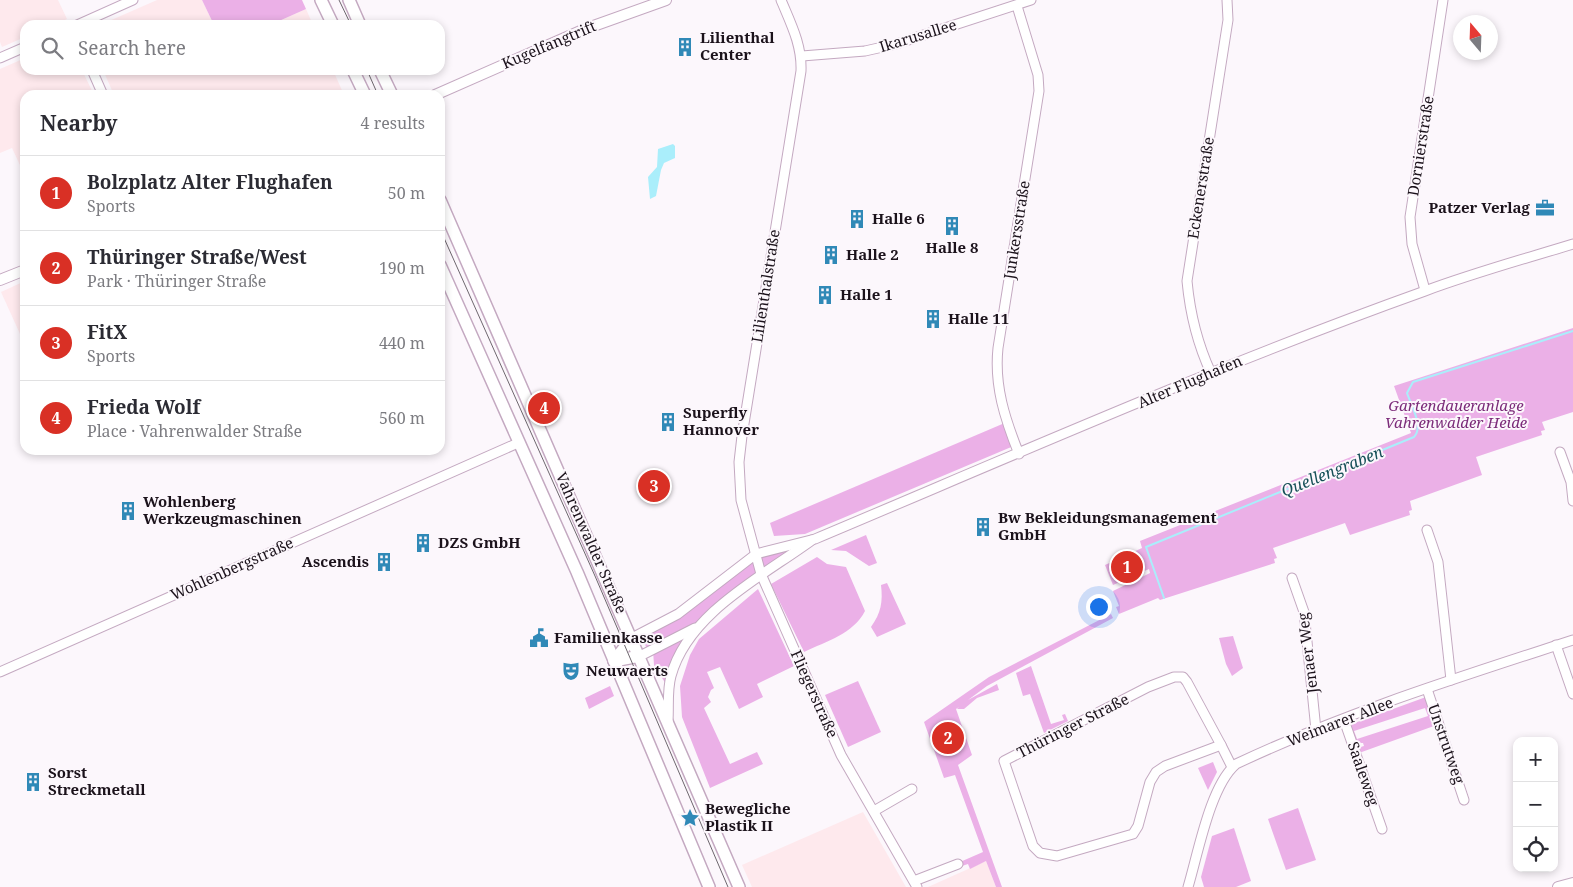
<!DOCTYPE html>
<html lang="en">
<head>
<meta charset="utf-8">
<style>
  :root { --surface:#fff; --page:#f2f2f3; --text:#2b2b33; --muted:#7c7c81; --line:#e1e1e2; --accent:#d93025 }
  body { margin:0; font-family:"Noto Serif",serif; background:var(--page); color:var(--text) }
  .controls { position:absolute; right:15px; bottom:15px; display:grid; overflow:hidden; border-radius:10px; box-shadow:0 2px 8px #0003 }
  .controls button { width:45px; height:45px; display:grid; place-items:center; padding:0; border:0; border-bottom:1px solid var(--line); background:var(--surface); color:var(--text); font:25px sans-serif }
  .compass { position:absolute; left:1453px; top:15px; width:45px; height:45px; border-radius:50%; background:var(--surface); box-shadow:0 2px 8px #0003; rotate:341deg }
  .you { position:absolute; left:1098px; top:606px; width:18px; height:18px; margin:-12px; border:4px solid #fff; border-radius:50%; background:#1a73e8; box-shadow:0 0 0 8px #1a73e833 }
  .badge { display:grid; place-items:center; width:32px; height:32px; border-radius:50%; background:var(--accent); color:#fff; font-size:16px; font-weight:700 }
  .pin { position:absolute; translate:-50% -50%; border:2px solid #fff; box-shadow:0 1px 5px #0006 }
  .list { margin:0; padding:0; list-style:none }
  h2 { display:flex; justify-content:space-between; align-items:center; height:65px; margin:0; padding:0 20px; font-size:21px }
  h2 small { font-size:16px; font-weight:400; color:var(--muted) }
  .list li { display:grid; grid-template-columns:32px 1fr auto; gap:15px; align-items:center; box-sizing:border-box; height:75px; padding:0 20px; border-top:1px solid var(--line) }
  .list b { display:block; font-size:19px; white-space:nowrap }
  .list p { margin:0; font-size:16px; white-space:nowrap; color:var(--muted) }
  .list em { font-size:16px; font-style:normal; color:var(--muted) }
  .icon { flex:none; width:28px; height:28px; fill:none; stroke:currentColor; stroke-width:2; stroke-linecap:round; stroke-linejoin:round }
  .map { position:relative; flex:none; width:1573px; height:887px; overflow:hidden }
  .search { position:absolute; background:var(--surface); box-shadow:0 2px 8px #0003; left:20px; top:20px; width:425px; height:55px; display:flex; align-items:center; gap:12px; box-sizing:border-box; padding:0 18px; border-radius:15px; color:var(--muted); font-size:19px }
  .panel { position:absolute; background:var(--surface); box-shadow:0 2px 8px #0003; left:20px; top:90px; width:425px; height:365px; border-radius:15px }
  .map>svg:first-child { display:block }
</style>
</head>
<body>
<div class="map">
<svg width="1573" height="887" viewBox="0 0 1573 887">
  <rect width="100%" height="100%" fill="#fcf7fc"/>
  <g fill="#fee9ed">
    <polygon points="0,0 58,0 67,19 53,25 25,25 25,37 2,47 0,42"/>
    <polygon points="157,0 202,0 214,25 100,25"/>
    <polygon points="306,9 313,25 270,25"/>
    <polygon points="25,58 25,70 82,70 94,95 25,95 25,176 12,148 0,153 0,69"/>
    <polygon points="103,70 333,70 344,95 114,95"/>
    <polygon points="25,281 25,345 1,292"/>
    <polygon points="863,812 906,887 752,887 742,865"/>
    <polygon points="986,861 996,887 928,887"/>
  </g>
  <g fill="#ebb0e7" fill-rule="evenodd">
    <polygon points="202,0 302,0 306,9 270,25 214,25"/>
    <polygon points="1573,328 1573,412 1542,422 1545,430 1541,431 1542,435 1476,457 1482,475 1410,501 1412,510 1409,511 1410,515 1350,535 1345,523 1273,548 1277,558 1274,559 1275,563 1160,600 1158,598 1119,614 1116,607 1119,606 1113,591 1150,573 1149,569 1113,585 1105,565 1142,548 1140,541 1411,433 1394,386"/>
    <polygon points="1007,422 1016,445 805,534 774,536 770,523"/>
    <polygon points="866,535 877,563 869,566 846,551 831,550"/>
    <polygon points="801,541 687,640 669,689 654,665 653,650 648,652 641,634 740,565"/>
    <path d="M817,557L827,564L846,567L865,611C853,634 827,641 804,652L771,584Z"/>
    <path d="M887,583L906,624L877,637L871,627C881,613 883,602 881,585Z"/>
    <polygon points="758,589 794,666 757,684 763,697 739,709 720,667 707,672 714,688 711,690 708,697 711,702 704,708 730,764 757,752 763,764 710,788 682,717 680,686 690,655 699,639"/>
    <polygon points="1111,614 1113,618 987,686 968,700 997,684 999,690 977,698 964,709 957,709 959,707 956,709 972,755 958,765 1002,887 996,887 986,861 970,869 968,864 962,866 960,862 983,852 955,775 944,778 924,722 989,677"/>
    <polygon points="1233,636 1243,668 1232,676 1226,664 1219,638"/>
    <polygon points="1031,666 1051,724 1064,720 1062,715 1065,714 1068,721 1044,733 1030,694 1023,696 1016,673"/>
    <polygon points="858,681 881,732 848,747 825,695"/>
    <polygon points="610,686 614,696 589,709 585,698"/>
    <path d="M1426,697L1434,726L1359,753L1357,748L1364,746L1363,743H1355L1349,725ZM1425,708L1428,716L1357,739L1354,731Z"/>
    <polygon points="1213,762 1217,772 1208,790 1198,768"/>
    <polygon points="1298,808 1316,860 1286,870 1268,819"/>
    <polygon points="1234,828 1251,881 1236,887 1204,887 1201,877 1212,836"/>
  </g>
  <polygon fill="#aaeefb" points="673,144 675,146 675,158 664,163 661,170 656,196 650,199 648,177 657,167 658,149"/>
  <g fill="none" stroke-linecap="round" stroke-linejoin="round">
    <path stroke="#aaeefb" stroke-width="2" d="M1164,598L1146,547L1414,437C1424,427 1411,405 1407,393L1413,382L1573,331"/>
    <g stroke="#c4a9c1" stroke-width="11">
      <g id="minor">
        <path d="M781,0C791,24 802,45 801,71L742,436L739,462L741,500L761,574L841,755L917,887"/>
        <path d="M1017,6L1038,75L1039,91L998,348C994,386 1005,419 1019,454"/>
        <polyline points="77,25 133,0"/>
        <polyline points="802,56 865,51 896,44 1031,0"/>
        <polyline points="0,58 25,47"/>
        <polyline points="92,70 103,95"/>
        <polyline points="1425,290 1412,244 1410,217 1443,0"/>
        <path d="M1211,373C1197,343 1190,313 1187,281L1228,20L1227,0"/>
        <polyline points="1560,452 1571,482 1573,501"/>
        <polyline points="1427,530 1438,562 1451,680"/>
        <polyline points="1292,578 1304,612 1316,730"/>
        <path d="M632,638L678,614L756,554L815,539C1017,454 1218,365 1425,291C1473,273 1524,259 1573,244"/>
        <polyline points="1556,645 1573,694"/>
        <polyline points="640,656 695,628"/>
        <polyline points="0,672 518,443"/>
        <polygon points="1174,677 1183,677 1187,682 1221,745 1165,766 1156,772 1150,782 1138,826 1133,834 1057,856 1040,853 1033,846 1004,761 1148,687"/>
        <polyline points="1427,689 1464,800"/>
        <polyline points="1344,720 1382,829"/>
        <path d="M668,721C669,706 667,690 671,676C688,613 763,576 812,540"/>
        <polyline points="1221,745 1232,767"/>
        <polyline points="874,811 912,789"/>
        <polyline points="914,881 958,864"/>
        <path d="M1188,887C1198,854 1210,786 1236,764C1344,713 1460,677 1573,640"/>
      </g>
    </g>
    <g stroke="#c4a9c1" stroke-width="12">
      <g id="tertiary">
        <polyline points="435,95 585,29 666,0"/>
        <polyline points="0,280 25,270"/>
        <polyline points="1558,887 1573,883"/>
      </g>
    </g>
    <g stroke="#c4a9c1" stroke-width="14">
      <g id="secondary">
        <polyline points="321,0 333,25"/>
        <polyline points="349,0 360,25"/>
        <polyline points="353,70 365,95"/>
        <polyline points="380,70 392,95"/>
        <polyline points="440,200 739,887"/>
        <polyline points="440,265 577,572 709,887"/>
        <polyline points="614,661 632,638"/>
        <polyline points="614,661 640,656"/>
      </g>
    </g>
    <use href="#minor" stroke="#fff" stroke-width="9"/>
    <use href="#tertiary" stroke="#fff" stroke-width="10"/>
    <use href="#secondary" stroke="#fff" stroke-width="11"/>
    <g stroke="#6e676e" stroke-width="1">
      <polyline points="339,0 351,25"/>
      <polyline points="367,70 378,95"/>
      <polyline points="440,229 595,576 728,887"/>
    </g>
  </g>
  <defs>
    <g id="building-bare" transform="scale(1.5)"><path d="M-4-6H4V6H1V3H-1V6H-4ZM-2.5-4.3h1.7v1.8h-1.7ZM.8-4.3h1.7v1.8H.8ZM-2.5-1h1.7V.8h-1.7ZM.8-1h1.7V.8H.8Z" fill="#3089b7" stroke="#fcf7fc" stroke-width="2.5" paint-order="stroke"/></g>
    <g id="office-bare" transform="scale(1.5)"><path d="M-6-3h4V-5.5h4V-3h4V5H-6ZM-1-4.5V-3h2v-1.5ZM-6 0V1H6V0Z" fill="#3089b7" stroke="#fcf7fc" stroke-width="2.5" paint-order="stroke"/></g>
    <g id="civic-bare" transform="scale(1.5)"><path d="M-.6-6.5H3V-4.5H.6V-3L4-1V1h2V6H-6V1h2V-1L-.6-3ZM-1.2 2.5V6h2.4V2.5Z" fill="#3089b7" stroke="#fcf7fc" stroke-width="2.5" paint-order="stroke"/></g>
    <g id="theatre-bare" transform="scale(1.5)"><path d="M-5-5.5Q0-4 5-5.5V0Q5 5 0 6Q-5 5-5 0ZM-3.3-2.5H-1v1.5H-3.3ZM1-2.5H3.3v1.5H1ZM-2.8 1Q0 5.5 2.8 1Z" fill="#3089b7" stroke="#fcf7fc" stroke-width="2.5" paint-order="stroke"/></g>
    <g id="sight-bare" transform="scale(1.5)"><path d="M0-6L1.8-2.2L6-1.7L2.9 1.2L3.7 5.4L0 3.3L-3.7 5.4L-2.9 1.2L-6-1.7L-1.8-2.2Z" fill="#3089b7" stroke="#fcf7fc" stroke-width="2.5" paint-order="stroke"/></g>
  </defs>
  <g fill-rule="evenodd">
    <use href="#building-bare" x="685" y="47"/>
    <use href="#office-bare" x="1545" y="208"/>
    <use href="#building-bare" x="857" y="219"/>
    <use href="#building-bare" x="952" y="226"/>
    <use href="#building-bare" x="831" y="255"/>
    <use href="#building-bare" x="825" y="295"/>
    <use href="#building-bare" x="933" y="319"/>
    <use href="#building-bare" x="668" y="422"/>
    <use href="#building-bare" x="128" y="511"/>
    <use href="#building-bare" x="983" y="527"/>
    <use href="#building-bare" x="423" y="543"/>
    <use href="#building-bare" x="384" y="562"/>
    <use href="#civic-bare" x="539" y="638"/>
    <use href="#theatre-bare" x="571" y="671"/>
    <use href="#building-bare" x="33" y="782"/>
    <use href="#sight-bare" x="690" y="818"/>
  </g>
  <g text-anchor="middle" stroke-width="4" stroke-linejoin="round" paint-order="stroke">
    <g font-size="15" fill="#1b121b" stroke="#fcf7fc">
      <text transform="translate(918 36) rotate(-17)" y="5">Ikarusallee</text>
      <text transform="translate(549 45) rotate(-23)" y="5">Kugelfangtrift</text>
      <text transform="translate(1421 146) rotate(-81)" y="5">Dornierstraße</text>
      <text transform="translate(1201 188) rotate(-81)" y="5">Eckenerstraße</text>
      <text transform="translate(1017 230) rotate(-81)" y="5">Junkersstraße</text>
      <text transform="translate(766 286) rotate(-81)" y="5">Lilienthalstraße</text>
      <text transform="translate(1190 382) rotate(-23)" y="5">Alter Flughafen</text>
      <text transform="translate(591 543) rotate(66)" y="5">Vahrenwalder Straße</text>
      <text transform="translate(232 569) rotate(-24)" y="5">Wohlenbergstraße</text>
      <text transform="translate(1308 653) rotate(-97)" y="5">Jenaer Weg</text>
      <text transform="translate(814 694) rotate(66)" y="5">Fliegerstraße</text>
      <text transform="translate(1340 722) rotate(-21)" y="5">Weimarer Allee</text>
      <text transform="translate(1073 726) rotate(-27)" y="5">Thüringer Straße</text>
      <text transform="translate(1446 744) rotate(71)" y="5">Unstrutweg</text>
      <text transform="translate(1363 774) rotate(71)" y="5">Saaleweg</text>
    </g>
    <g font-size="15" font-weight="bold" fill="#1b121b" stroke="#fcf7fc" text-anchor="start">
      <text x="700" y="43">Lilienthal<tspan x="700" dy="17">Center</tspan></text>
      <text x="1530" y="213" text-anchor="end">Patzer Verlag</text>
      <text x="872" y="224">Halle 6</text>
      <text x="952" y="253" text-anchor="middle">Halle 8</text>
      <text x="846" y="260">Halle 2</text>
      <text x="840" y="300">Halle 1</text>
      <text x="948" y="324">Halle 11</text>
      <text x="683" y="418">Superfly<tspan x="683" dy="17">Hannover</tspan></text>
      <text x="143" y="507">Wohlenberg<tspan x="143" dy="17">Werkzeugmaschinen</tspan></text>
      <text x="998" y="523">Bw Bekleidungsmanagement<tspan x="998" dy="17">GmbH</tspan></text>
      <text x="438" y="548">DZS GmbH</text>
      <text x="369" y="567" text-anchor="end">Ascendis</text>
      <text x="554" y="643">Familienkasse</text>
      <text x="586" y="676">Neuwaerts</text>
      <text x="48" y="778">Sorst<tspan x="48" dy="17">Streckmetall</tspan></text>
      <text x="705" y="814">Bewegliche<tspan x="705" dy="17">Plastik II</tspan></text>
    </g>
    <g font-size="15" font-style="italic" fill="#7b2b79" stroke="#fcf7fc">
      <text x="1456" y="411">Gartendaueranlage<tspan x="1456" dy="17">Vahrenwalder Heide</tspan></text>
    </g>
    <g font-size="16" font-style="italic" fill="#175058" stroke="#fcf7fc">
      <text transform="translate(1332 471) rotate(-22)" y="6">Quellengraben</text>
    </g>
  </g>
</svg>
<div class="controls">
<button>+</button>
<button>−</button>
<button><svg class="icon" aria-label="locate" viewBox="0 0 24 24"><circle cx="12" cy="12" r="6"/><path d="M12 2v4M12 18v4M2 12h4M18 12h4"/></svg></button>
</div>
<svg class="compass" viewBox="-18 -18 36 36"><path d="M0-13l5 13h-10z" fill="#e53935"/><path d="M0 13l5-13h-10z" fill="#7c7c81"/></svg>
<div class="you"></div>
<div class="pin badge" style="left:1127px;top:567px">1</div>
<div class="pin badge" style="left:948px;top:738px">2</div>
<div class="pin badge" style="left:654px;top:486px">3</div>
<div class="pin badge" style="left:544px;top:408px">4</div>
<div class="search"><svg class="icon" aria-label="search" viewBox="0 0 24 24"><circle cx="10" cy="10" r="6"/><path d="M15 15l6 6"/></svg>Search here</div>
<section class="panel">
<h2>Nearby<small>4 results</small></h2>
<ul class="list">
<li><span class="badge">1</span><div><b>Bolzplatz Alter Flughafen</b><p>Sports</p></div><em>50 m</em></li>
<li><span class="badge">2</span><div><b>Thüringer Straße/West</b><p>Park · Thüringer Straße</p></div><em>190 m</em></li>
<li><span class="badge">3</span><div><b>FitX</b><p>Sports</p></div><em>440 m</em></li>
<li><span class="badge">4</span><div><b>Frieda Wolf</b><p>Place · Vahrenwalder Straße</p></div><em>560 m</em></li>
</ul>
</section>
</div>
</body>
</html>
